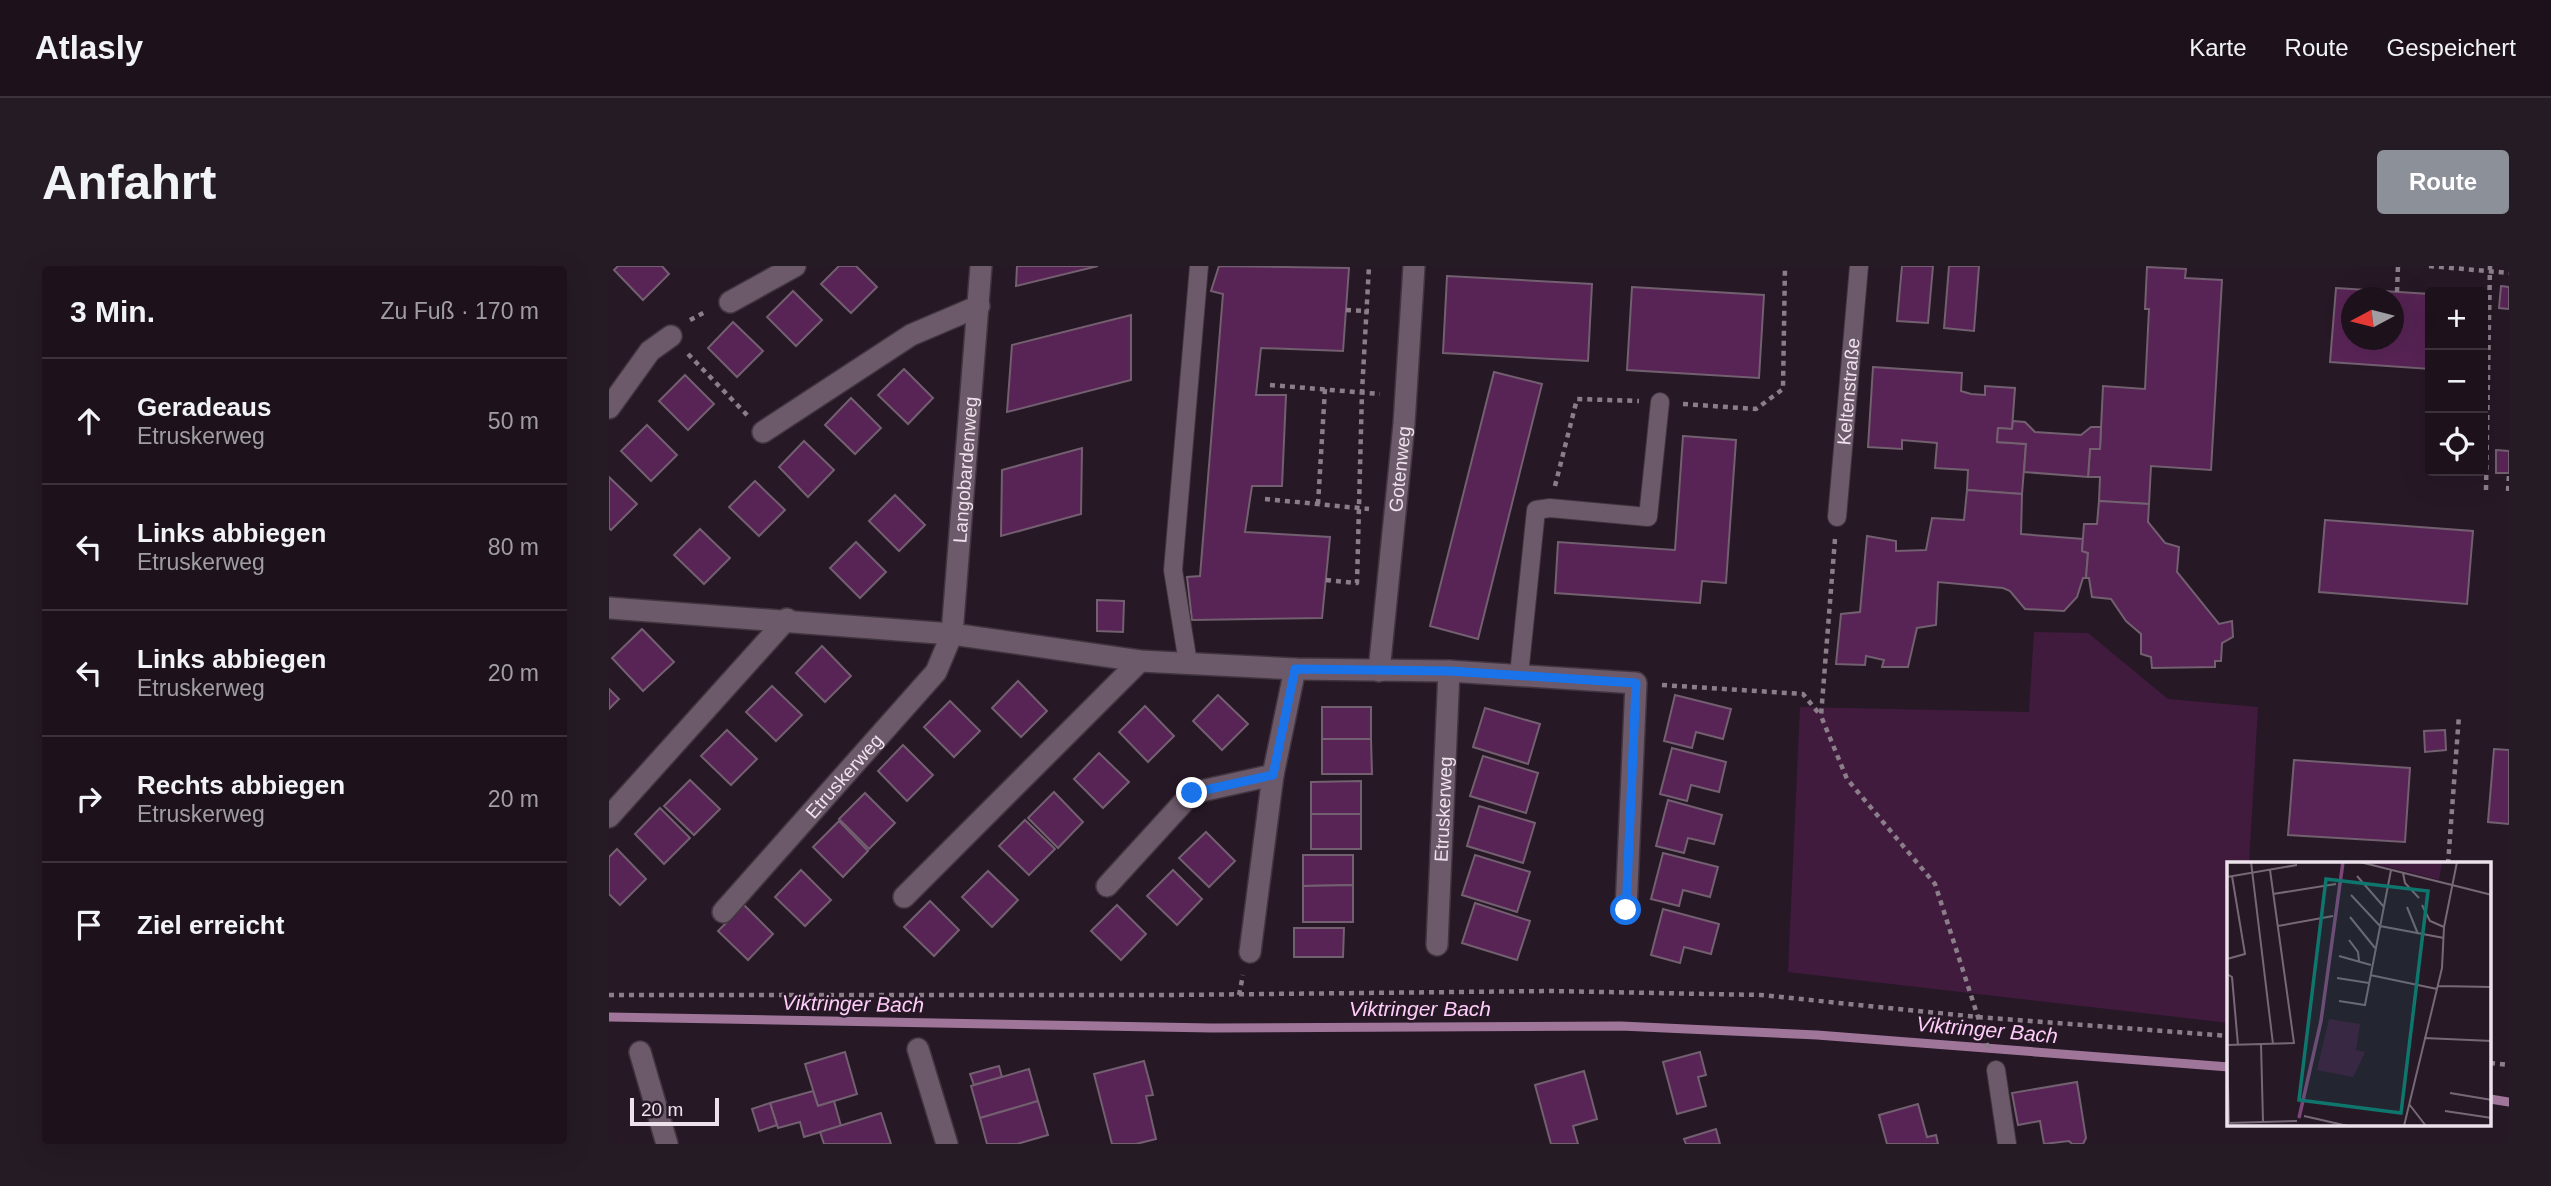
<!DOCTYPE html>
<html lang="de">
<head>
<meta charset="utf-8">
<style>
  :root { --surface:#1d121c; --page:#251b25; --text:#f1f3f6; --muted:#a09ea3; --line:#3b323b; --accent:#8c9099 }
  body { margin:0; font-family:Helvetica,sans-serif; background:var(--page); color:var(--text) }
  .controls { position:absolute; right:21px; top:21px; display:grid; overflow:hidden; border-radius:7px; box-shadow:0 7px 28px #0002 }
  .controls button { width:63px; height:63px; display:grid; place-items:center; padding:0; border:0; border-bottom:2px solid var(--line); background:var(--surface); color:var(--text); font:35px sans-serif }
  .compass { position:absolute; left:1732px; top:21px; width:63px; height:63px; border-radius:50%; background:var(--surface); box-shadow:0 7px 28px #0002; rotate:263deg }
  .scale { position:absolute; left:21px; bottom:18px; width:89px; box-sizing:border-box; padding-left:7px; border:4px solid #ede2eb; border-top:0; font-size:19px; line-height:24px; white-space:nowrap; color:#ede2eb; -webkit-text-stroke:5px #271826; paint-order:stroke }
  .stop { position:absolute; width:21px; height:21px; margin:-16px; border:5px solid #1a73e8; border-radius:50%; background:#fff }
  .stop.end { background:#1a73e8; border-color:#fff; box-shadow:0 2px 7px #0008 }
  .list { margin:0; padding:0; list-style:none }
  h2 { display:flex; justify-content:space-between; align-items:center; height:91px; margin:0; padding:0 28px; font-size:30px }
  h2 small { font-size:23px; font-weight:400; color:var(--muted) }
  .list li { display:grid; grid-template-columns:46px 1fr auto; gap:21px; align-items:center; box-sizing:border-box; height:126px; padding:0 28px; border-top:2px solid var(--line) }
  .list b { display:block; font-size:26px; white-space:nowrap }
  .list p { margin:0; font-size:23px; white-space:nowrap; color:var(--muted) }
  .list em { font-size:23px; font-style:normal; color:var(--muted) }
  .icon { flex:none; width:38px; height:38px; fill:none; stroke:currentColor; stroke-width:2; stroke-linecap:round; stroke-linejoin:round }
  .map { position:relative; flex:none; width:1900px; height:878px; overflow:hidden; border-radius:7px }
  header { display:flex; align-items:center; gap:42px; box-sizing:border-box; height:98px; padding:0 35px; background:var(--surface); border-bottom:2px solid var(--line) }
  header strong { font-size:33px }
  nav { display:flex; gap:38px; margin-inline-start:auto; font-size:24px }
  .intro { display:flex; align-items:center; justify-content:space-between; box-sizing:border-box; height:168px; padding:0 42px }
  h1 { margin:0; font-size:49px }
  .button { padding:18px 32px; border-radius:7px; background:var(--accent); color:#fff; font-size:24px; font-weight:700 }
  main { display:flex; gap:42px; padding:0 42px }
  aside { flex:1; background:var(--surface); border-radius:7px; box-shadow:0 7px 28px #0002 }
  .map>svg:first-child { display:block }
</style>
</head>
<body>
<header>
<strong>Atlasly</strong>
<nav><a>Karte</a><a>Route</a><a>Gespeichert</a></nav>
</header>
<div class="intro"><h1>Anfahrt</h1><a class="button">Route</a></div>
<main>
<aside>
<h2>3 Min.<small>Zu Fuß · 170 m</small></h2>
<ul class="list">
<li><svg class="icon" aria-label="ahead" viewBox="0 0 24 24"><path d="M12 20V5M6 11l6-6 6 6"/></svg><div><b>Geradeaus</b><p>Etruskerweg</p></div><em>50 m</em></li>
<li><svg class="icon" aria-label="left" viewBox="0 0 24 24"><path d="M17 20v-9H6M10 6l-5 5 5 5"/></svg><div><b>Links abbiegen</b><p>Etruskerweg</p></div><em>80 m</em></li>
<li><svg class="icon" aria-label="left" viewBox="0 0 24 24"><path d="M17 20v-9H6M10 6l-5 5 5 5"/></svg><div><b>Links abbiegen</b><p>Etruskerweg</p></div><em>20 m</em></li>
<li><svg class="icon" aria-label="right" viewBox="0 0 24 24"><path d="M7 20v-9h11M14 6l5 5-5 5"/></svg><div><b>Rechts abbiegen</b><p>Etruskerweg</p></div><em>20 m</em></li>
<li><svg class="icon" aria-label="arrive" viewBox="0 0 24 24"><path d="M6 21V4h12l-3 4 3 4H6"/></svg><div><b>Ziel erreicht</b></div></li>
</ul>
</aside>
<div class="map">
<svg width="1900" height="878" viewBox="0 0 1900 878">
  <rect width="100%" height="100%" fill="#271826"/>
  <polygon fill="#401b3e" points="1425,366 1479,367 1559,433 1649,441 1640,598 1620,598 1620,757 1179,706 1191,441 1420,446"/>
  <g fill="none" stroke-linecap="round" stroke-linejoin="round">
    <g stroke="#9f759a" stroke-width="9">
      <polyline points="0,751 603,762 1012,760 1208,769 1620,801"/>
      <polyline points="1881,833 1900,836"/>
    </g>
  </g>
  <g fill="#582455" stroke="#725f6f" stroke-width="2" fill-rule="evenodd">
    <polygon points="9,0 53,0 60,8 34,34 5,4"/>
    <polygon points="230,0 247,0 268,21 242,47 212,18"/>
    <polygon points="408,0 489,0 407,20"/>
    <polygon points="610,0 740,2 734,85 652,82 647,129 677,129 673,220 643,220 636,266 721,271 713,352 583,354 578,311 591,310 614,28 602,25"/>
    <polygon points="1293,0 1324,0 1319,57 1288,55"/>
    <polygon points="1340,0 1370,0 1365,65 1335,62"/>
    <polygon points="1538,1 1577,3 1576,12 1613,14 1602,204 1542,200 1540,238 1490,235 1491,211 1479,211 1481,183 1491,183 1494,120 1536,123 1540,43 1536,43"/>
    <polygon points="838,10 983,18 979,95 834,87"/>
    <polygon points="1892,20 1900,21 1900,43 1890,42"/>
    <polygon points="1023,21 1155,29 1150,112 1018,104"/>
    <path d="M1727,22L1821,28V103L1721,96ZM1742,32H1784V74H1742Z"/>
    <polygon points="184,25 213,54 187,80 158,51"/>
    <polygon points="522,49 522,114 398,146 403,79"/>
    <polygon points="124,56 154,85 128,111 99,82"/>
    <polygon points="1264,101 1353,107 1352,125 1362,128 1376,129 1376,120 1406,122 1403,163 1389,162 1388,176 1417,178 1413,228 1358,224 1359,204 1326,202 1328,177 1293,174 1293,183 1259,181"/>
    <polygon points="295,103 324,132 299,158 269,129"/>
    <polygon points="885,106 933,118 869,373 821,360"/>
    <polygon points="76,109 105,138 79,164 50,135"/>
    <polygon points="242,132 272,162 246,188 216,159"/>
    <polygon points="1404,155 1416,156 1426,166 1472,169 1482,161 1492,161 1491,183 1481,183 1479,211 1415,206 1417,178 1388,176 1389,162 1403,163"/>
    <polygon points="38,159 68,189 42,215 12,185"/>
    <polygon points="1074,170 1127,174 1117,317 1093,315 1091,337 946,327 949,276 1066,284"/>
    <polygon points="195,175 225,204 199,231 170,201"/>
    <polygon points="473,182 472,248 392,270 393,204"/>
    <polygon points="1887,184 1900,185 1900,207 1887,207"/>
    <polygon points="0,211 28,238 2,264 0,262"/>
    <polygon points="146,215 176,244 150,270 120,241"/>
    <polygon points="1358,224 1413,228 1412,268 1474,273 1473,285 1479,287 1477,312 1474,312 1468,331 1455,345 1416,343 1401,325 1394,322 1329,316 1327,359 1308,362 1299,401 1273,401 1275,394 1257,390 1256,399 1227,398 1232,348 1251,346 1258,270 1287,275 1287,285 1317,284 1323,252 1355,254"/>
    <polygon points="286,229 316,259 290,285 260,255"/>
    <polygon points="1490,235 1540,238 1539,256 1556,277 1570,281 1568,306 1610,358 1623,355 1624,371 1613,377 1612,395 1606,395 1606,401 1543,402 1542,391 1532,388 1532,368 1517,355 1502,333 1483,331 1480,312 1477,312 1479,287 1473,285 1475,258 1488,258"/>
    <polygon points="1716,254 1864,265 1858,338 1710,326"/>
    <polygon points="91,263 121,292 95,318 65,289"/>
    <polygon points="247,276 277,306 251,332 221,302"/>
    <polygon points="488,334 515,335 514,366 488,365"/>
    <polygon points="33,363 65,396 34,425 3,392"/>
    <polygon points="213,380 242,410 216,436 187,407"/>
    <polygon points="409,415 438,445 412,471 383,442"/>
    <polygon points="163,420 193,449 167,475 137,446"/>
    <polygon points="0,423 10,433 0,443"/>
    <polygon points="609,429 639,458 613,484 584,455"/>
    <polygon points="1066,429 1122,443 1114,473 1087,466 1083,482 1055,475"/>
    <polygon points="341,435 371,465 345,491 315,461"/>
    <polygon points="536,440 565,470 539,496 510,466"/>
    <rect x="713" y="441" width="49" height="32"/>
    <polygon points="876,442 931,458 919,498 864,481"/>
    <polygon points="118,464 148,493 122,519 92,490"/>
    <polygon points="1836,464 1837,484 1816,486 1815,465"/>
    <polygon points="713,473 762,473 763,508 713,508"/>
    <polygon points="294,479 324,509 298,535 269,505"/>
    <polygon points="1063,482 1117,496 1110,526 1082,519 1078,535 1051,528"/>
    <polygon points="1885,483 1900,484 1900,558 1879,556"/>
    <polygon points="490,487 520,516 494,542 465,513"/>
    <polygon points="874,490 929,507 917,547 861,530"/>
    <polygon points="1685,494 1801,502 1796,576 1679,569"/>
    <polygon points="81,514 111,543 85,569 55,540"/>
    <polygon points="752,515 752,548 702,548 702,516"/>
    <polygon points="445,526 474,556 449,582 419,552"/>
    <polygon points="256,527 286,557 260,583 230,553"/>
    <polygon points="1059,534 1113,549 1105,578 1079,572 1075,587 1047,580"/>
    <polygon points="870,540 926,557 914,597 858,580"/>
    <polygon points="51,542 81,572 55,598 26,568"/>
    <rect x="702" y="548" width="50" height="35"/>
    <polygon points="416,554 446,583 420,609 390,580"/>
    <polygon points="230,555 259,585 234,611 204,581"/>
    <polygon points="597,566 626,595 600,621 570,592"/>
    <polygon points="8,583 37,613 11,639 0,628 0,591"/>
    <polygon points="1054,587 1109,601 1101,631 1074,624 1070,640 1042,633"/>
    <polygon points="694,589 744,589 744,619 694,620"/>
    <polygon points="866,589 921,606 908,646 853,629"/>
    <polygon points="192,604 222,634 196,660 166,631"/>
    <polygon points="564,604 593,633 568,659 538,630"/>
    <polygon points="379,605 409,634 383,661 353,631"/>
    <polygon points="744,619 744,656 694,656 694,620"/>
    <polygon points="321,635 350,664 325,690 295,661"/>
    <polygon points="866,637 921,655 908,694 853,677"/>
    <polygon points="135,639 164,668 139,694 109,665"/>
    <polygon points="508,639 537,668 512,694 482,665"/>
    <polygon points="1054,643 1110,658 1102,688 1075,681 1071,697 1042,689"/>
    <polygon points="685,662 735,662 734,691 685,691"/>
    <polygon points="236,786 248,828 209,840 196,798"/>
    <polygon points="1091,786 1097,809 1089,811 1097,840 1068,848 1054,796"/>
    <polygon points="535,795 544,829 537,830 547,873 527,878 503,878 485,808"/>
    <polygon points="390,800 393,811 365,819 361,808"/>
    <polygon points="420,803 429,835 371,852 362,820"/>
    <polygon points="975,805 988,853 964,860 969,878 942,878 926,819"/>
    <polygon points="1468,816 1477,872 1474,878 1463,878 1460,875 1435,878 1431,855 1409,859 1403,827"/>
    <polygon points="204,825 209,840 225,835 232,860 195,871 191,856 169,862 161,837"/>
    <polygon points="429,835 439,869 408,878 378,878 371,852"/>
    <polygon points="161,837 168,859 150,865 143,843"/>
    <polygon points="1309,838 1318,871 1327,869 1329,878 1278,878 1270,849"/>
    <polygon points="272,847 282,878 215,878 211,866"/>
    <polygon points="1107,863 1111,878 1077,878 1075,873"/>
  </g>
  <g fill="none" stroke-linecap="round" stroke-linejoin="round">
    <g stroke="#40353f" stroke-width="20">
      <g id="service">
        <path id="s1" d="M1228,251L1250,0"/>
        <polyline points="579,397 564,304 590,0"/>
        <polyline points="910,409 927,244 941,242 1039,251 1051,136"/>
        <polyline points="1387,804 1398,878"/>
      </g>
    </g>
    <g stroke="#40353f" stroke-width="24">
      <g id="minor">
        <polyline points="121,36 186,0"/>
        <polyline points="0,142 41,85 62,70"/>
        <polyline points="154,166 302,69 370,40"/>
        <polyline points="0,342 343,368 531,395 686,403 840,405 1027,417 1017,644"/>
        <path id="s2" d="M770,405L795,158L805,0"/>
        <polyline points="0,551 178,353"/>
        <polyline points="498,620 583,527 664,509"/>
        <polyline points="295,631 531,395"/>
        <path id="s3" d="M114,646L327,406L343,368L372,0"/>
        <path id="s4" d="M828,679L840,405"/>
        <polyline points="641,686 664,509 686,403"/>
        <polyline points="309,783 338,878"/>
        <polyline points="31,786 58,878"/>
      </g>
    </g>
    <g stroke="#8b7e89" stroke-width="4.5" stroke-dasharray="5 5" stroke-linecap="butt">
      <polyline points="1820,0 1900,7"/>
      <polyline points="1788,26 1789,0"/>
      <polyline points="737,44 760,45"/>
      <polyline points="81,54 98,45"/>
      <polyline points="79,88 139,150"/>
      <polyline points="661,119 771,128"/>
      <polyline points="1074,138 1147,143 1174,123 1176,0"/>
      <polyline points="946,220 968,133 1030,135"/>
      <polyline points="1877,224 1881,0"/>
      <polyline points="1899,225 1900,209"/>
      <polyline points="656,233 760,243"/>
      <polyline points="709,238 716,123"/>
      <polyline points="1226,273 1212,450 1238,513 1326,618 1380,785"/>
      <polyline points="717,314 748,317 753,126 760,0"/>
      <polyline points="1053,419 1194,428 1212,450"/>
      <polyline points="1839,598 1850,449"/>
      <polyline points="0,729 562,729 942,725 1152,729 1368,751 1620,770"/>
      <polyline points="630,729 634,709"/>
      <polyline points="1881,797 1900,799"/>
    </g>
    <use href="#service" stroke="#6c5969" stroke-width="18"/>
    <use href="#minor" stroke="#6c5969" stroke-width="21"/>
  </g>
  <g fill="none" stroke-linecap="round" stroke-linejoin="round">
    <polyline stroke="#1a73e8" stroke-width="9" points="583,527 664,509 686,403 840,405 1027,417 1017,644"/>
  </g>
  <g text-anchor="middle" stroke-width="5" stroke-linejoin="round" paint-order="stroke">
    <g font-size="19" fill="#ede2eb" stroke="#271826">
      <text dy="7" stroke="none"><textPath href="#s1" startOffset="126">Keltenstraße</textPath></text>
      <text dy="7" stroke="none"><textPath href="#s2" startOffset="203">Gotenweg</textPath></text>
      <text dy="7" stroke="none"><textPath href="#s3" startOffset="527">Langobardenweg</textPath></text>
      <text dy="7" stroke="none"><textPath href="#s3" startOffset="182">Etruskerweg</textPath></text>
      <text dy="7" stroke="none"><textPath href="#s4" startOffset="136">Etruskerweg</textPath></text>
    </g>
    <g font-size="21" font-style="italic" fill="#ffcdf9" stroke="#271826">
      <text transform="translate(244 738) rotate(1)" y="7">Viktringer Bach</text>
      <text x="811" y="750">Viktringer Bach</text>
      <text transform="translate(1378 764) rotate(5)" y="7">Viktringer Bach</text>
    </g>
  </g>
  <g transform="translate(1618 596)">
    <rect width="264" height="264" fill="#271826"/>
    <path d="M142,0H215L212,18ZM102,157L133,162L129,188L138,190L126,215L90,208Z" fill="#401b3e"/>
    <path fill="none" stroke="#7d4678" stroke-width="3.5" d="M72,256L94,159L116,0"/>
    <path fill="none" stroke="#766975" stroke-width="2" d="M24,0L46,182M133,0L265,33M176,11L178,21L192,36M130,14L157,45M0,15L70,3M46,32L109,22M124,33L153,64L217,76M195,43L203,59L217,65M180,45L191,72M123,55L148,86M51,64L106,54M122,78L131,90L132,99M112,94L144,103M0,97L18,92L5,14M0,112L5,115L11,183M143,113L210,127M110,116L142,121M211,124L265,125M112,139L138,143L164,8M197,176L265,179M34,182L36,260M0,183L67,181L43,8M0,183L2,261M223,231L265,238M182,242L199,264M218,249L265,256M77,254L121,264M0,261L70,259M177,264L215,106L217,65L230,0"/>
    <path fill="#0f766e" fill-opacity="0.15" stroke="#0f766e" stroke-width="3.5" d="M99,17L201,29L174,251L72,238Z"/>
    <rect width="264" height="264" fill="none" stroke="#ede2eb" stroke-width="3.5"/>
  </g>
</svg>
<div class="controls">
<button>+</button>
<button>−</button>
<button><svg class="icon" aria-label="locate" viewBox="0 0 24 24"><circle cx="12" cy="12" r="6"/><path d="M12 2v4M12 18v4M2 12h4M18 12h4"/></svg></button>
</div>
<svg class="compass" viewBox="-18 -18 36 36"><path d="M0-13l5 13h-10z" fill="#e53935"/><path d="M0 13l5-13h-10z" fill="#a09ea3"/></svg>
<div class="scale">20 m</div>
<div class="stop" style="left:1017px;top:644px"></div>
<div class="stop end" style="left:583px;top:527px"></div>
</div>
</main>
</body>
</html>
